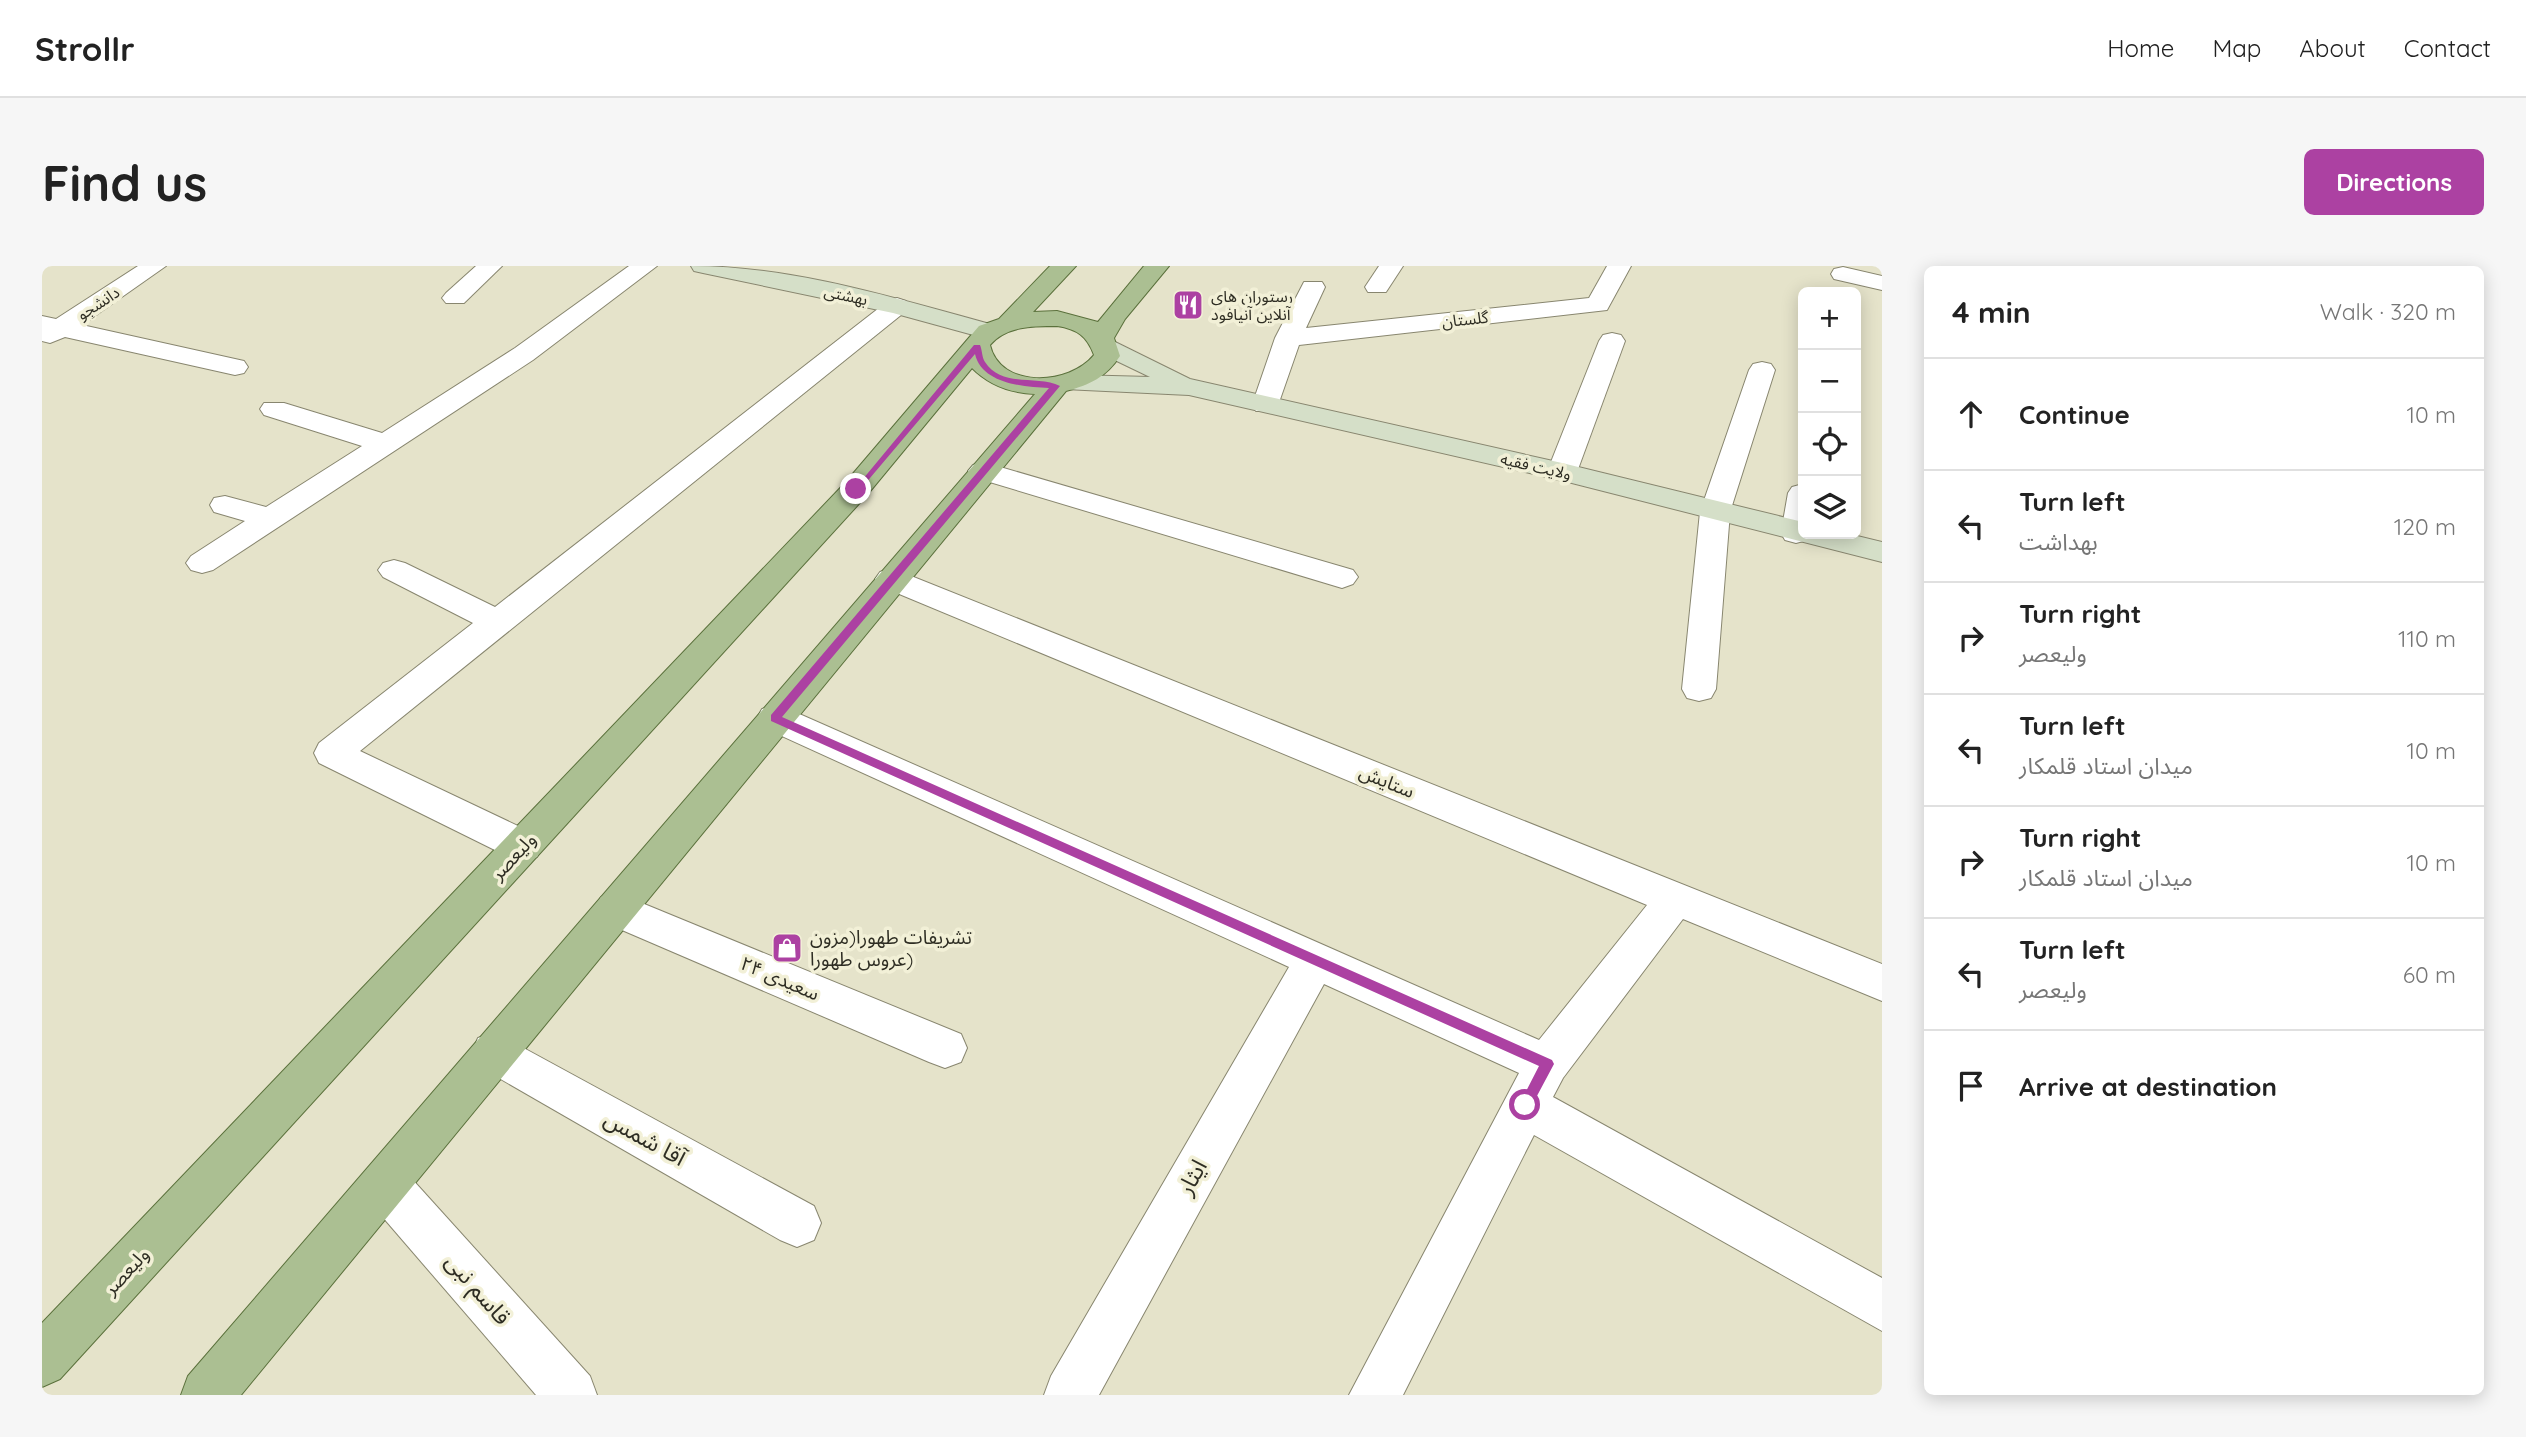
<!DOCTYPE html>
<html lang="en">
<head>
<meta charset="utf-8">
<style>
  :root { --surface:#fff; --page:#f6f6f6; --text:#222; --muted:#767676; --line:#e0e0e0; --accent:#ac41a2 }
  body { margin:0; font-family:Quicksand,"Noto Sans Arabic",sans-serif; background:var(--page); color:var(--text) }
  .controls { position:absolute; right:21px; top:21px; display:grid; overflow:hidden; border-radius:10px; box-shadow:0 4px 18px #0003 }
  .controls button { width:63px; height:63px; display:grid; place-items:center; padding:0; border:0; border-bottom:2px solid var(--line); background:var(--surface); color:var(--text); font:35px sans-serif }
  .stop { position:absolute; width:21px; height:21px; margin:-16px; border:5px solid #ac41a2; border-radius:50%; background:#fff }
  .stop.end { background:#ac41a2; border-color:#fff; box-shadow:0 2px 7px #0008 }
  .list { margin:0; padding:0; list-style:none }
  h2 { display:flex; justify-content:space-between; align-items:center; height:91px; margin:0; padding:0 28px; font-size:30px }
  h2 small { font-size:23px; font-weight:400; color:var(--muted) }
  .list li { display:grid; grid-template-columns:46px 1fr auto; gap:21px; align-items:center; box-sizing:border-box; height:112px; padding:0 28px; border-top:2px solid var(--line) }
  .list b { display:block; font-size:26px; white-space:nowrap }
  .list p { margin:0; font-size:23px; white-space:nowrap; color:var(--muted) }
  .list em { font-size:23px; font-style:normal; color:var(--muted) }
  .icon { flex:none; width:38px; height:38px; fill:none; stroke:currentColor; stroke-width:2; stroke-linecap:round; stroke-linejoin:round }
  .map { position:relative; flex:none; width:1840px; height:1129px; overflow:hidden; border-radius:10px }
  header { display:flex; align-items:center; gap:42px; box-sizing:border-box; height:98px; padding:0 35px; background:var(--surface); border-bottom:2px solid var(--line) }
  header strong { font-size:33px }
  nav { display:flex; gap:38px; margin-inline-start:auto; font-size:24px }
  .intro { display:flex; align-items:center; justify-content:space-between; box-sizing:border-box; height:168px; padding:0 42px }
  h1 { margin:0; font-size:49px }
  .button { padding:18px 32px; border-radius:10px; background:var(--accent); color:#fff; font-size:24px; font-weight:700 }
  main { display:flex; gap:42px; padding:0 42px }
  aside { flex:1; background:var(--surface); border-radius:10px; box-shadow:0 4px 18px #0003 }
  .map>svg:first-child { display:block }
</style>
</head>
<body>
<header>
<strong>Strollr</strong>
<nav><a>Home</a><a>Map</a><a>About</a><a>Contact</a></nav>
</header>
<div class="intro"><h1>Find us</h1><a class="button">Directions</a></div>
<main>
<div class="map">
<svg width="1840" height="1129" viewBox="0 0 1840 1129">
  <rect width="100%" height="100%" fill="#e5e3ca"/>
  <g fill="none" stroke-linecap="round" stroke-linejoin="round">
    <g stroke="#88866f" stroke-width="2">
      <g id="street">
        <polygon points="96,0 124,0 40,59 202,95 206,101 202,107 193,109 23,71 8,77 0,75 0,50 14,53"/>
        <polygon points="434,0 460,0 422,37 404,37 400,32 404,27"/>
        <polygon points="587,0 615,0 491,94 171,304 160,307 149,304 144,297 149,290 203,255 172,246 168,239 172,232 183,230 224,241 320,180 222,149 218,143 222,137 242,137 340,167 473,82"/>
        <polygon points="1337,0 1361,0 1344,26 1326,26 1323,21"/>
        <polygon points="1565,0 1589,0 1565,44 1257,79 1234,145 1214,145 1210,139 1233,72 1262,16 1280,16 1283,21 1264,62 1547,32"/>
        <polygon points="1801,1 1840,10 1840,24 1792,13 1789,8 1792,3"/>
        <polygon points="855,32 864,35 868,40 864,45 318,485 495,569 500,580 495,591 481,595 467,591 277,497 272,487 277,477 431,357 341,311 336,304 341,297 352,294 363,297 453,341 846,35"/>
        <polygon points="1570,67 1579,69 1583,75 1535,206 1530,212 1520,215 1510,212 1505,206 1557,75 1561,69"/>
        <polygon points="1720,96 1729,98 1733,104 1688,246 1674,423 1669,432 1657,435 1645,432 1640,423 1658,246 1707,104 1711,98"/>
        <polygon points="941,196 1311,304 1316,311 1311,318 1300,322 931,211 926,205 931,199"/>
        <polygon points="1761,218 1761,268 1769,268 1765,274 1754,277 1743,274 1739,267 1746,227 1750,221"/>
        <polygon points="849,302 1840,698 1840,735 1641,653 1521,812 1511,831 1840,1012 1840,1065 1492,869 1361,1129 1307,1129 1477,807 1282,718 1057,1129 1002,1129 1009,1110 1247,701 720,461 715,452 720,443 733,439 746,443 1497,774 1605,639 838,320 833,313 838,306"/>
        <polygon points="573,626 919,768 925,782 919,796 903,802 887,796 559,655 553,643 559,631"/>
        <polygon points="452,766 772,940 779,957 772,974 755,981 738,974 436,800 430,786 436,772"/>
        <polygon points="343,895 360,902 548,1110 555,1129 494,1129 326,934 319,918 326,902"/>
      </g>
    </g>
    <g stroke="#88866f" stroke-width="2">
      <g id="secondary">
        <path d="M649,0C752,0 856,33 955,60L959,65L955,70L946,73L851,47L661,7L652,5Z"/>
        <polygon points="1063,71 1148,113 1520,197 1761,256 1761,268 1807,268 1840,276 1840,296 1518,214 1147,129 1022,123 1018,117 1022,111 1032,109 1108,111 1054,85 1050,79 1054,73"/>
      </g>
    </g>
    <g stroke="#5b713c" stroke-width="2">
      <path id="primary" d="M1008,0H1034L991,46L1015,45L1056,56L1102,0H1127L1083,53L1072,72L1078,90C1064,111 1048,119 1024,125L199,1129H139L146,1110L993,128C968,127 947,119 930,102L825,229L18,1113L0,1121V1057L803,217L937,60L957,53ZM1015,60C1035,63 1045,70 1052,89C1027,120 958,123 948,79C964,60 992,60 1015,60Z"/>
    </g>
    <use href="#street" fill="#fff" fill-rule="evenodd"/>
    <use href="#secondary" fill="#d5dfc8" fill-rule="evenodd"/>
    <use href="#primary" fill="#abbf92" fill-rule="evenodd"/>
  </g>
  <path fill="#ac41a2" d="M932,79H938C940,83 940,92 943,96C960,122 996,109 1018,120L740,451L1510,794L1512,798L1488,843H1479L1477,839L1497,800L729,455V449L1007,122C982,121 940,118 933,88L817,225H811Z"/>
  <defs>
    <g id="restaurant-square" transform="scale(1.575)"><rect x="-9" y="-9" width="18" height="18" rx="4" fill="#ac41a2" stroke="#f2f0d7"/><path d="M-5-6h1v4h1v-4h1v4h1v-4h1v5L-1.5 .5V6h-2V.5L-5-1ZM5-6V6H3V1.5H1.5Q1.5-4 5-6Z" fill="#fff"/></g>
    <g id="shop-square" transform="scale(1.575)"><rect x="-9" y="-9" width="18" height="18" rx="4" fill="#ac41a2" stroke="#f2f0d7"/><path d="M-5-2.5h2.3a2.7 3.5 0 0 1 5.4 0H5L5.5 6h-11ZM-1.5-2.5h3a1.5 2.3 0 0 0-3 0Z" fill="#fff"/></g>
  </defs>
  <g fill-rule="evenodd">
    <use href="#restaurant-square" x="1146" y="39"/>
    <use href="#shop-square" x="745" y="682"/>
  </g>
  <g text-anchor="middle" stroke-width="7" stroke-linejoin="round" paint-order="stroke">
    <g font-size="16" fill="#2e2d23" stroke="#f2f0d7">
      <text transform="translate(804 29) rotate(12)" y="6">بهشتی</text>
      <text transform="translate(56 37) rotate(-33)" y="6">دانشجو</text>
      <text transform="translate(1423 53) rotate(-6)" y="6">گلستان</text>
      <text transform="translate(1494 200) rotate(13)" y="6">ولایت فقیه</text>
    </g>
    <g font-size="16" fill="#2e2d23" stroke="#f2f0d7" text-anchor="start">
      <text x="1169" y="36">رستوران های<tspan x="1169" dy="18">آنلاین آنیافود</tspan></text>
    </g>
    <g font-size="19" fill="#2e2d23" stroke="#f2f0d7">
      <text transform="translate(1345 515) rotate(22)" y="7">ستایش</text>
      <text transform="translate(471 590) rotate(-47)" y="7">ولیعصر</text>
      <text transform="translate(738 712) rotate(23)" y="7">۲۴ سعیدی</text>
      <text transform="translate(84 1005) rotate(-47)" y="7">ولیعصر</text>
    </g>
    <g font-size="19" fill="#2e2d23" stroke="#f2f0d7" text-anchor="start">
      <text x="768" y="678">تشریفات طهورا(مزون<tspan x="768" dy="22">عروس طهورا)</tspan></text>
    </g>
    <g font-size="23" fill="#2e2d23" stroke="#f2f0d7">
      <text transform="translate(603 872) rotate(29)" y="8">آقا شمس</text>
      <text transform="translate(1150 911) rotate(-61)" y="8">ایثار</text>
      <text transform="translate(436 1023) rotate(49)" y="8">قاسم نبی</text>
    </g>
  </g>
</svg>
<div class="controls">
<button>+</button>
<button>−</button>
<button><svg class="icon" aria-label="locate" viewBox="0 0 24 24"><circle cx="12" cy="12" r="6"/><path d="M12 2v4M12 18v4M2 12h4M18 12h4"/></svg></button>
<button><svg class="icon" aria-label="layers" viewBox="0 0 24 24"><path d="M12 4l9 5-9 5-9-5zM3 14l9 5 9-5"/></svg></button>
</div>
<div class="stop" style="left:1483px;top:839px"></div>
<div class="stop end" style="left:814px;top:223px"></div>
</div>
<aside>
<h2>4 min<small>Walk · 320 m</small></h2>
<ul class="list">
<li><svg class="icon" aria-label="ahead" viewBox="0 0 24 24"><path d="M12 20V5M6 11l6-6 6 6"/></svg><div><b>Continue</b></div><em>10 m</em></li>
<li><svg class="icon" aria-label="left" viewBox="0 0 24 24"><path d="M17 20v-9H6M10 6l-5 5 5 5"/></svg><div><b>Turn left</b><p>بهداشت</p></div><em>120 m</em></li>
<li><svg class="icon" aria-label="right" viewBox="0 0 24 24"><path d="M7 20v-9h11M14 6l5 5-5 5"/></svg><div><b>Turn right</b><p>ولیعصر</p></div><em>110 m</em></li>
<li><svg class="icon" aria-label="left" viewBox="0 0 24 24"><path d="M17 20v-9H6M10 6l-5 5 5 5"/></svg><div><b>Turn left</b><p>میدان استاد قلمکار</p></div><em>10 m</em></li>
<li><svg class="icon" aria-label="right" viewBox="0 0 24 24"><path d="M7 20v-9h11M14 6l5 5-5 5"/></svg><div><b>Turn right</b><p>میدان استاد قلمکار</p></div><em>10 m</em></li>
<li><svg class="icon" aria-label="left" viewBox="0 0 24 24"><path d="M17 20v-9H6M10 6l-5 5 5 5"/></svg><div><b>Turn left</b><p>ولیعصر</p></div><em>60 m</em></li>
<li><svg class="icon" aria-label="arrive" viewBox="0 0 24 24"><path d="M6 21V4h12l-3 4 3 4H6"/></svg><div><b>Arrive at destination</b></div></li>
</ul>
</aside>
</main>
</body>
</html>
